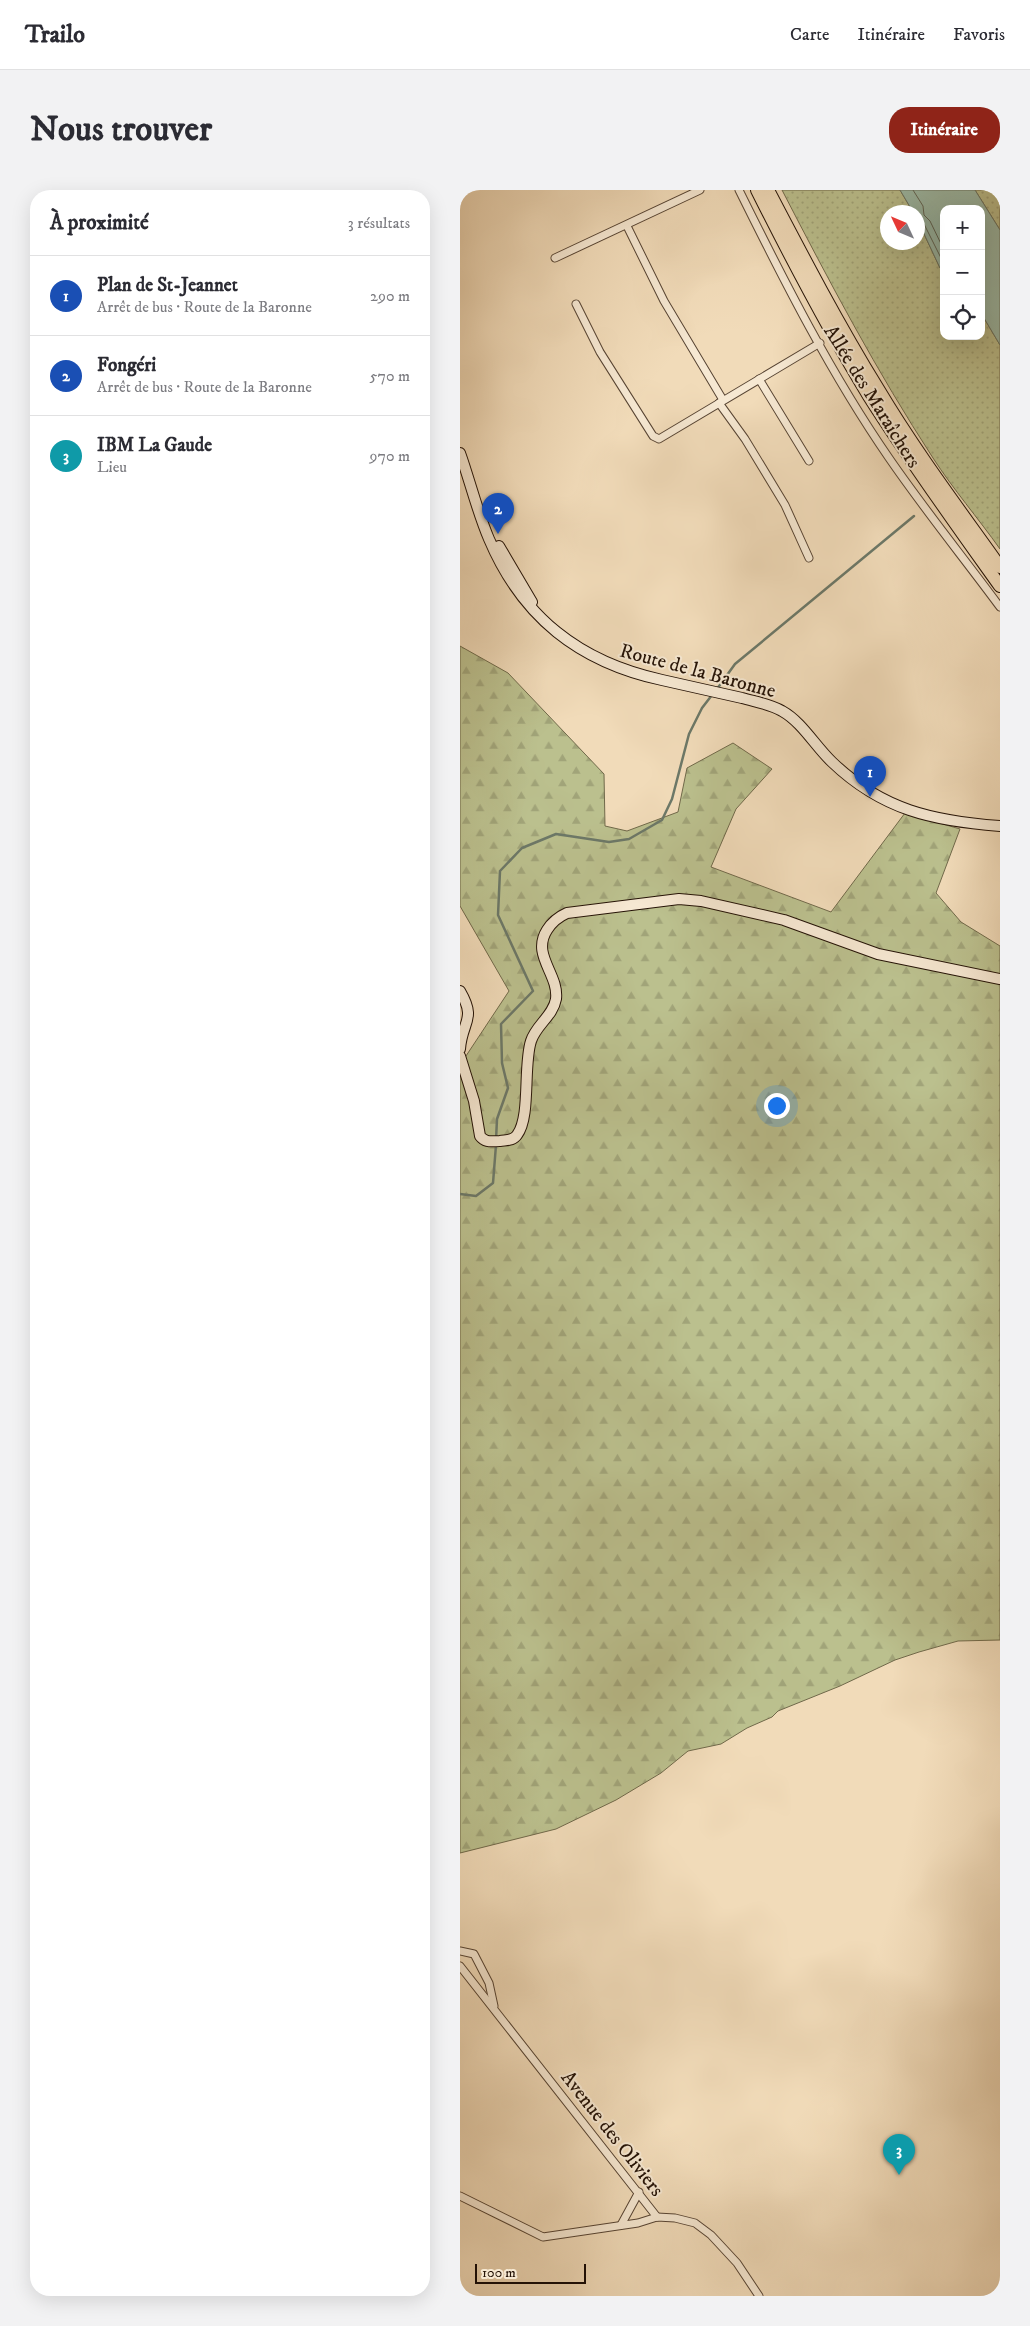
<!DOCTYPE html>
<html lang="fr">
<head>
<meta charset="utf-8">
<style>
  :root { --surface:#fff; --page:#f2f2f3; --text:#2b2b33; --muted:#7c7c81; --line:#e1e1e2; --accent:#8f2418 }
  body { margin:0; font-family:"IM FELL DW Pica",serif; background:var(--page); color:var(--text) }
  .controls { position:absolute; right:15px; top:15px; display:grid; overflow:hidden; border-radius:10px; box-shadow:0 5px 20px #0002 }
  .controls button { width:45px; height:45px; display:grid; place-items:center; padding:0; border:0; border-bottom:1px solid var(--line); background:var(--surface); color:var(--text); font:25px sans-serif }
  .compass { position:absolute; left:420px; top:15px; width:45px; height:45px; border-radius:50%; background:var(--surface); box-shadow:0 5px 20px #0002; rotate:314deg }
  .scale { position:absolute; left:15px; bottom:12px; width:111px; box-sizing:border-box; padding-left:5px; border:2px solid #241206; border-top:0; font-size:14px; line-height:18px; white-space:nowrap; color:#241206; -webkit-text-stroke:4px #f6e8d2; paint-order:stroke }
  .you { position:absolute; left:316px; top:915px; width:18px; height:18px; margin:-12px; border:4px solid #fff; border-radius:50%; background:#1a73e8; box-shadow:0 0 0 8px #1a73e833 }
  .badge { display:grid; place-items:center; width:32px; height:32px; border-radius:50%; background:var(--accent); color:#fff; font-size:16px; font-weight:700 }
  .pin { position:absolute; translate:-50% -41px; filter:drop-shadow(0 1px 2px #0008) }
  .pin::after { content:''; position:absolute; top:26px; width:18px; height:15px; background:inherit; clip-path:polygon(0 0,100% 0,50% 100%) }
  .list { margin:0; padding:0; list-style:none }
  h2 { display:flex; justify-content:space-between; align-items:center; height:65px; margin:0; padding:0 20px; font-size:21px }
  h2 small { font-size:16px; font-weight:400; color:var(--muted) }
  .list li { display:grid; grid-template-columns:32px 1fr auto; gap:15px; align-items:center; box-sizing:border-box; height:80px; padding:0 20px; border-top:1px solid var(--line) }
  .list b { display:block; font-size:19px; white-space:nowrap }
  .list p { margin:0; font-size:16px; white-space:nowrap; color:var(--muted) }
  .list em { font-size:16px; font-style:normal; color:var(--muted) }
  .icon { flex:none; width:28px; height:28px; fill:none; stroke:currentColor; stroke-width:2; stroke-linecap:round; stroke-linejoin:round }
  .map { position:relative; flex:none; width:540px; height:2106px; overflow:hidden; border-radius:20px }
  header { display:flex; align-items:center; gap:30px; box-sizing:border-box; height:70px; padding:0 25px; background:var(--surface); border-bottom:1px solid var(--line) }
  header strong { font-size:24px }
  nav { display:flex; gap:28px; margin-inline-start:auto; font-size:18px }
  .intro { display:flex; align-items:center; justify-content:space-between; box-sizing:border-box; height:120px; padding:0 30px }
  h1 { margin:0; font-size:35px }
  .button { padding:12px 22px; border-radius:20px; background:var(--accent); color:#fff; font-size:18px; font-weight:700 }
  main { display:flex; gap:30px; padding:0 30px }
  aside { flex:1; background:var(--surface); border-radius:20px; box-shadow:0 5px 20px #0002 }
  .map>svg:first-child { display:block }
</style>
</head>
<body>
<header>
<strong>Trailo</strong>
<nav><a>Carte</a><a>Itinéraire</a><a>Favoris</a></nav>
</header>
<div class="intro"><h1>Nous trouver</h1><a class="button">Itinéraire</a></div>
<main>
<aside>
<h2>À proximité<small>3 résultats</small></h2>
<ul class="list">
<li><span class="badge" style="background:#1a4fb4">1</span><div><b>Plan de St-Jeannet</b><p>Arrêt de bus · Route de la Baronne</p></div><em>290 m</em></li>
<li><span class="badge" style="background:#1a4fb4">2</span><div><b>Fongéri</b><p>Arrêt de bus · Route de la Baronne</p></div><em>570 m</em></li>
<li><span class="badge" style="background:#0f9aa8">3</span><div><b>IBM La Gaude</b><p>Lieu</p></div><em>970 m</em></li>
</ul>
</aside>
<div class="map">
<svg width="540" height="2106" viewBox="0 0 540 2106">
  <defs>
    <pattern id="grass-dots" width="8" height="8" patternUnits="userSpaceOnUse" patternTransform="scale(1.25)"><rect width="8" height="8" fill="#bbc08e"/><path d="M2 2h.1M6 6h.1" fill="none" stroke="#a1a479" stroke-width="1.8" stroke-linecap="round"/></pattern>
    <pattern id="forest-firs" width="22" height="20" patternUnits="userSpaceOnUse" patternTransform="scale(1.25)"><rect width="22" height="20" fill="#bbc08e"/><path d="M5 1l3.5 6h-7zM16 11l3.5 6h-7z" fill="#a1a479"/></pattern>
  </defs>
  <rect width="100%" height="100%" fill="#f1dbb9"/>
  <filter id="stains"><feTurbulence type="fractalNoise" baseFrequency=".004" numOctaves="4"/><feColorMatrix values="0 0 0 0 .2 0 0 0 0 .09 0 0 0 0 .02 0 0 0 .5 -.17"/></filter>
  <radialGradient id="worn" r=".72"><stop offset=".6" stop-color="#630" stop-opacity="0"/><stop offset="1" stop-color="#630" stop-opacity=".3"/></radialGradient>
  <g fill="url(#grass-dots)" stroke="#70694a">
    <path d="M322,0H440L453,22H428V52H458V31L480,78L484,81V146H521V123L540,155V359C518,328 493,299 473,268C417,182 369,91 322,0Z"/>
    <polygon points="515,0 540,0 540,40"/>
  </g>
  <polygon fill="url(#forest-firs)" stroke="#70694a" points="0,456 48,483 144,584 145,636 167,641 218,622 227,578 273,553 312,579 276,619 251,677 371,722 445,623 500,639 476,703 501,732 540,756 540,1450 498,1451 459,1462 435,1470 380,1496 318,1521 312,1527 287,1538 261,1554 228,1561 201,1583 156,1610 96,1639 0,1663 0,875 49,801 0,716"/>
  <polygon fill="#9cbcaa" stroke="#6c7868" points="440,0 515,0 540,40 540,155 521,123 521,19 484,19 484,81 480,78 458,31 458,22 453,22"/>
  <g fill="none" stroke-linecap="round" stroke-linejoin="round">
    <g stroke="#606758" stroke-width="1">
      <polyline points="453,0 463,16 464,25 470,31 484,60"/>
      <polyline points="458,31 464,34 484,74"/>
    </g>
    <g stroke="#6c7868" stroke-width="2.5">
      <polyline points="257,499 275,474 454,326"/>
      <polyline points="36,950 37,929 48,898 42,873 41,834 73,801 38,725 40,681 62,658 96,644 149,652 169,649 202,630 212,609 229,544 242,518 252,505"/>
      <polyline points="0,1004 16,1006 33,993 36,955"/>
    </g>
    <g stroke="#574433" stroke-width="9">
      <g id="street">
        <path d="M279,0C324,91 371,184 429,268C464,319 503,367 540,417"/>
        <polyline points="167,36 204,111 263,210"/>
        <polyline points="95,68 240,0"/>
        <polyline points="116,114 140,162 193,246 199,249 360,153"/>
        <polyline points="299,189 349,271"/>
        <polyline points="259,213 285,249 325,315 349,368"/>
        <polyline points="0,1761 14,1764 29,1793 34,1816"/>
        <polyline points="0,1776 197,2027"/>
        <polyline points="0,2006 83,2047 178,2033 197,2027 215,2028 235,2033 251,2045 277,2073 299,2106"/>
        <polyline points="161,2035 179,2002"/>
      </g>
    </g>
    <g stroke="#241206" stroke-width="12">
      <g id="secondary">
        <path d="M0,263C10,291 17,321 29,349C62,427 119,472 202,490C229,496 256,502 282,508C296,512 310,514 322,521C342,532 355,556 372,572C422,620 473,631 540,636"/>
        <polyline points="39,356 72,412"/>
        <path d="M0,801C17,830 2,831 0,859"/>
        <path d="M0,866L14,911L20,946C25,953 32,951 40,951C47,950 53,951 57,945C71,927 63,875 71,851C76,835 93,826 96,809C99,784 71,765 87,740C92,732 98,727 107,723L219,709L241,711L324,730L418,764L540,789"/>
      </g>
    </g>
    <g stroke="#241206" stroke-width="14">
      <g id="highway">
        <path d="M297,0C332,70 368,139 409,206C450,271 495,333 540,396"/>
        <path d="M308,0C343,67 378,134 418,199C455,261 498,318 540,377"/>
      </g>
    </g>
    <use href="#street" stroke="#f6e8d2" stroke-width="7"/>
    <use href="#secondary" stroke="#f6e8d2" stroke-width="10"/>
    <use href="#highway" stroke="#f1dbb9" stroke-width="12"/>
  </g>
  <g text-anchor="middle" stroke-width="4" stroke-linejoin="round" paint-order="stroke">
    <g font-size="20" fill="#241206" stroke="#f6e8d2">
      <text transform="translate(413 206) rotate(58)" y="7">Allée des Maraîchers</text>
      <text transform="translate(238 480) rotate(15)" y="7">Route de la Baronne</text>
      <text transform="translate(153 1943) rotate(52)" y="7">Avenue des Oliviers</text>
    </g>
  </g>
  <rect width="100%" height="100%" filter="url(#stains)"/>
  <rect width="100%" height="100%" fill="url(#worn)"/>
</svg>
<div class="controls">
<button>+</button>
<button>−</button>
<button><svg class="icon" aria-label="locate" viewBox="0 0 24 24"><circle cx="12" cy="12" r="6"/><path d="M12 2v4M12 18v4M2 12h4M18 12h4"/></svg></button>
</div>
<svg class="compass" viewBox="-18 -18 36 36"><path d="M0-13l5 13h-10z" fill="#e53935"/><path d="M0 13l5-13h-10z" fill="#7c7c81"/></svg>
<div class="scale">100 m</div>
<div class="you"></div>
<div class="pin badge" style="left:410px;top:607px;background:#1a4fb4">1</div>
<div class="pin badge" style="left:38px;top:344px;background:#1a4fb4">2</div>
<div class="pin badge" style="left:439px;top:1985px;background:#0f9aa8">3</div>
</div>
</main>
</body>
</html>
